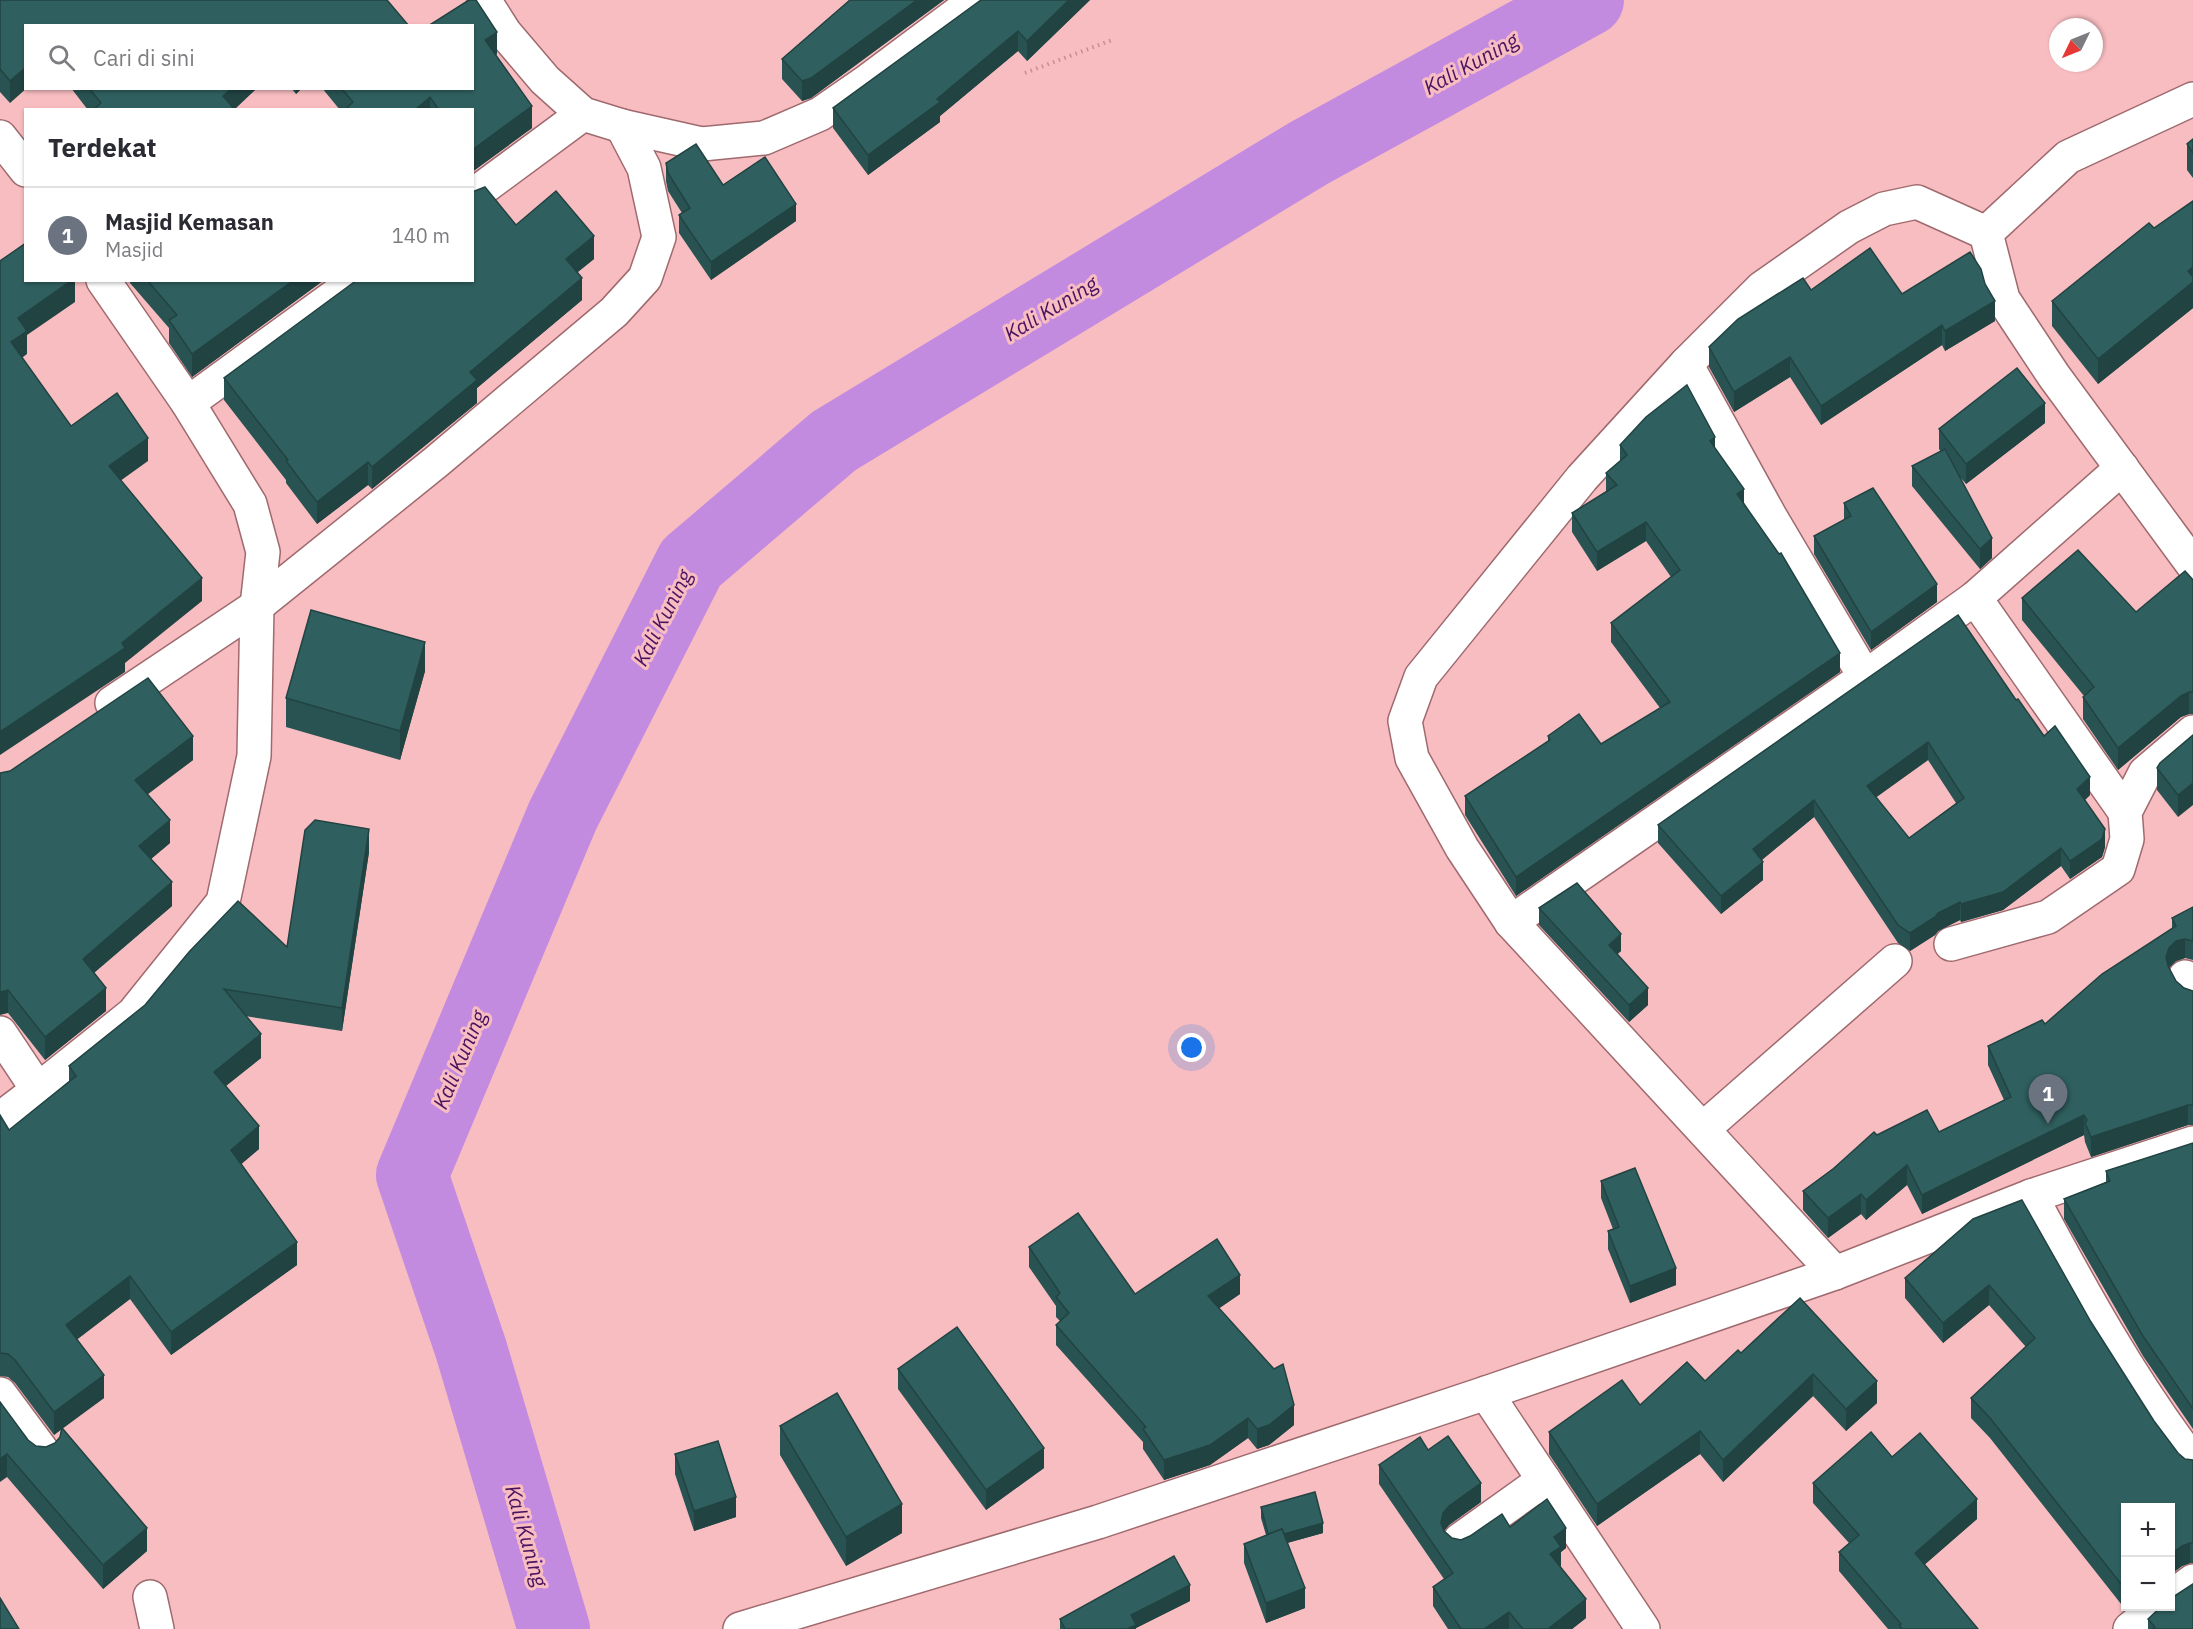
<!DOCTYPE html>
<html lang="id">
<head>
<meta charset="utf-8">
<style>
  :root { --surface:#fff; --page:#f7f7f7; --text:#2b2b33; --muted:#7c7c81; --line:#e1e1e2; --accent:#d93025 }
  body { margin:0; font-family:"IBM Plex Sans",sans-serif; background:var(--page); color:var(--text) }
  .controls { position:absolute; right:18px; bottom:18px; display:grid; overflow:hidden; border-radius:0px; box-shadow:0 2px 4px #0004 }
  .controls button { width:54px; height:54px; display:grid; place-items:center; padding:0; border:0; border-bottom:2px solid var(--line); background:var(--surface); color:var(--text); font:30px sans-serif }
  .compass { position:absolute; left:2049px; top:18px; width:54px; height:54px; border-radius:50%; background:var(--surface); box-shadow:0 2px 4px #0004; rotate:227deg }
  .you { position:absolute; left:1192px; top:1048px; width:21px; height:21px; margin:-15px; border:4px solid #fff; border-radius:50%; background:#1a73e8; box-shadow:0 0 0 9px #1a73e833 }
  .badge { display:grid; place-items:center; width:39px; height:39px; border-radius:50%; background:var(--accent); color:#fff; font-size:20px; font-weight:700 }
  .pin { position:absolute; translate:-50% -50px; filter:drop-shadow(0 2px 3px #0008) }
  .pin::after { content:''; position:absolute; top:32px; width:21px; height:18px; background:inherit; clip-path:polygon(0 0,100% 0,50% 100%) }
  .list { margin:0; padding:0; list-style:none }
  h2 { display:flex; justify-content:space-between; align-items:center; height:78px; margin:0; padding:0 24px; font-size:26px }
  h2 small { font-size:20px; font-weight:400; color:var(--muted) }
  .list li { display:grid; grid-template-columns:39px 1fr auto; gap:18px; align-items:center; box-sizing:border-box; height:96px; padding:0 24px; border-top:2px solid var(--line) }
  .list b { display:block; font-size:22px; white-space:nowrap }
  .list p { margin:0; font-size:20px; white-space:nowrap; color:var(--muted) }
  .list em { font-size:20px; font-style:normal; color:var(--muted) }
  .icon { flex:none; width:33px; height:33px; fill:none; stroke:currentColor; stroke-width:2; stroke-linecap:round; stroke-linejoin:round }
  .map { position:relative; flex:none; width:2193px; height:1629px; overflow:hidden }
  .search { position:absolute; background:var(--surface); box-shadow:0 2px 4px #0004; left:24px; top:24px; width:450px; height:66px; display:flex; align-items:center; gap:15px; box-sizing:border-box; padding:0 21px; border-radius:0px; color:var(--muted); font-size:22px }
  .panel { position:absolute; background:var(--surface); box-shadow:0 2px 4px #0004; left:24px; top:108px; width:450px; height:174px; border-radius:0px }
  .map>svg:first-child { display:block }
</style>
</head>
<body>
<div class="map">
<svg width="2193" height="1629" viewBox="0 0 2193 1629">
  <rect width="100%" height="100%" fill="#f8bdc1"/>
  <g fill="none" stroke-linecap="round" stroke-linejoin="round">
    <polyline stroke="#c38be0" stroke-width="72" points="554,1629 471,1349 412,1175 563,815 691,563 834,441 1309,153 1588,0"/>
    <g stroke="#9f6a6e" stroke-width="36">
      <g id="minor">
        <polyline points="484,0 505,33 545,80 583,114 622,126 702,144 764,138 820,114 869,80 976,0"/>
        <polyline points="2193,99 2068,157 1986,233 2003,299 2054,376 2193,565"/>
        <polyline points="0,137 26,170"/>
        <polyline points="472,196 583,114"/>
        <polyline points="1686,364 1771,518 1865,677"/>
        <polyline points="188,403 357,280"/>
        <polyline points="1975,598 2125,812"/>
        <polyline points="112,703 257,606 436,462 614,312 645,278 659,237 644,168 622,126"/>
        <polyline points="1511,922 1865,677 1975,598 2122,468"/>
        <polyline points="1951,944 2048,917 2118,869 2127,839 2125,812 2145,773 2193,732"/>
        <polyline points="2185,977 2193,992"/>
        <polyline points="0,1033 38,1090 0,1119"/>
        <polyline points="38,1090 133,1014 223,902 254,756 257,606 263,552 250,504 188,403 103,280"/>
        <polyline points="1703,1129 1895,961"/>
        <path d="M2031,1196C2080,1288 2130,1379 2193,1462"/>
        <polyline points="1835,1273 1511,922 1462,848 1412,758 1405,721 1421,677 1582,478 1686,364 1762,288 1849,227 1884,209 1917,202 1986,233"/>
        <polyline points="1486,1393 1643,1629"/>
        <polyline points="0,1394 43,1452"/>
        <polyline points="1460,1540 1544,1480"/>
        <polyline points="150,1597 157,1629"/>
        <polyline points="2170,1598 2193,1581"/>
        <polyline points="740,1629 1098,1522 1486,1393 1835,1273 2031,1196 2193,1143"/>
        <polyline points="2130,1629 2159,1606"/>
      </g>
    </g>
    <polyline stroke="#c09094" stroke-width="4" stroke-dasharray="1.5 4.5" stroke-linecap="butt" points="1025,73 1112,40"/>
    <use href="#minor" stroke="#fff" stroke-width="33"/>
  </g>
  <g fill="#285352" fill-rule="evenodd">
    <polygon points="0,0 26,26 10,103 0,92"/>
    <polygon points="850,0 944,0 811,98 802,101 782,79 782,59"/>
    <polygon points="981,0 1090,0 1027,61 1018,51 940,116 940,122 868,175 833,128 833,108"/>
    <polygon points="472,26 497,54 496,55 532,128 472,172 472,110 340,110 322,88 472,88"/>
    <polygon points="71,88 257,88 234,109 235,110 88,110"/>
    <polygon points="291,88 302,88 296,94"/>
    <polygon points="2193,139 2193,178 2187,170 2187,144"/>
    <polygon points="666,163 723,185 796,221 711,280 679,233 679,215 682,213 668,191 666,181"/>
    <polygon points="2193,201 2193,308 2098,384 2052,326 2052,301"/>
    <polygon points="516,225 594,259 578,272 582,300 477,388 477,403 372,489 368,485 317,524 286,483 286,480 224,400 224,378"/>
    <polygon points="130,280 324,280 192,377 169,343 169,328 130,283"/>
    <polygon points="1811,290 1902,294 1995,321 1945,351 1942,345 1821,425 1790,377 1734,412 1709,367 1709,347"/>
    <polygon points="2045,423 1966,484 1960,477 1992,558 1980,569 1912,486 1912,466 1941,452 1939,449 1939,429"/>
    <polygon points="1620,445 1715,449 1744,503 1840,672 1516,896 1465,815 1465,796 1548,741 1548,736 1601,744 1660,708 1611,642 1611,623 1671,577 1646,541 1597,571 1572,532 1572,513 1606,492 1606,473 1620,461"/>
    <polygon points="1844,503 1937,602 1871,650 1814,554 1814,536 1844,520"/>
    <polygon points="2193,580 2193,714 2189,714 2181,717 2118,770 2083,719 2083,697 2084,696 2022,620 2022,598 2136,612"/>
    <polygon points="425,671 400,760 286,727 286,698"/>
    <path d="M2016,700L2090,795L2085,800L2105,847L2102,857L2070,879L2061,866L2003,910L1961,922L1960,920L1938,931L1935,935L1910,951L1898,943L1814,817L1762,860L1763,880L1721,914L1658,843V825ZM1928,760L1956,803L1909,838L1876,797Z"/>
    <polygon points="2193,735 2178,817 2157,790 2157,768"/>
    <polygon points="193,760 147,794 170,843 151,859 172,906 94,973 106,1011 45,1060 8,1013 0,773"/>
    <polygon points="369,852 342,1031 245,1016 261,1058 226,1086 259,1149 241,1164 297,1265 171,1355 130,1299 77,1339 104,1398 62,1428 147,1551 103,1589 7,1477 0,1402 28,1440 36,1446 46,1447 55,1443 60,1437 61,1429 54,1435 15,1383 8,1377 0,1376 0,1115 9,1130 69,1082 69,1066 287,947"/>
    <polygon points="2193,907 2193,960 2185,958 2176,961 2169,967 2176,981 2184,988 2193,991 2193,1125 2188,1125 2091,1157 2085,1142 2084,1135 1922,1214 1907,1185 1866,1220 1861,1214 1828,1238 1803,1210 1803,1191 1877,1135 1939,1132 2004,1100 1988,1065 1988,1046 2045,1024 2172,929 2172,918"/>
    <polygon points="1539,908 1621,951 1617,954 1648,1005 1629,1022 1539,925"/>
    <polygon points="2193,1143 2193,1429 2143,1356 2064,1219 2064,1199 2106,1182 2106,1171"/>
    <polygon points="1601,1181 1676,1285 1630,1303 1608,1249 1608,1231 1613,1229 1601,1198"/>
    <polygon points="1973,1219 2091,1322 2154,1421 2178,1453 2185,1459 2193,1460 2193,1563 2190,1563 2182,1566 2126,1606 2128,1606 2125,1609 1990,1438 1971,1418 1971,1398 2026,1347 1989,1305 1943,1343 1905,1298 1905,1278"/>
    <polygon points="1029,1247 1135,1294 1240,1294 1219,1308 1294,1425 1269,1445 1257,1449 1248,1438 1210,1465 1164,1480 1143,1449 1143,1442 1056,1345 1056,1325 1060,1321 1056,1317 1056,1306 1029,1267"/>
    <polygon points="1800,1298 1877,1403 1846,1431 1813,1396 1723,1482 1700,1454 1597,1526 1549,1454 1549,1432 1640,1405 1705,1381 1741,1353"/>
    <polygon points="898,1369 1044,1468 986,1510 898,1389"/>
    <polygon points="780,1426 902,1533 846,1566 780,1455"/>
    <polygon points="1428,1450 1481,1502 1449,1525 1444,1531 1452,1538 1461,1540 1510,1527 1566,1548 1561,1552 1560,1566 1586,1618 1572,1629 1448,1629 1433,1606 1433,1587 1444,1579 1379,1484 1379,1465"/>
    <polygon points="675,1454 736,1517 694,1531 675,1474"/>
    <polygon points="1892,1457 1977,1519 1924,1565 1978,1629 1888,1629 1839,1571 1839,1552 1849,1543 1813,1503 1813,1483"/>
    <polygon points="1261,1507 1323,1533 1287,1543 1305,1608 1266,1623 1244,1563 1244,1544 1266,1535 1261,1518"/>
    <polygon points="1190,1601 1136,1628 1136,1629 1060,1629 1060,1619"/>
    <polygon points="2148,1619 2193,1629 2148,1629"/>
  </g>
  <g fill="#214342">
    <polygon points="917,0 944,0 811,98 802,101 802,81"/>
    <polygon points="1069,0 1090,0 1027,61 1027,41"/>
    <polygon points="1018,31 1018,51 940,116 940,122 868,175 868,155"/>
    <polygon points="497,32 497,54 485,62 485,40"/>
    <polygon points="26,67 26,88 27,88 10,103 10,81"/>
    <polygon points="232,88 257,88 234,110 223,96"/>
    <polygon points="296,88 302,88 296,94"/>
    <polygon points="430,97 430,110 415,110"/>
    <polygon points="532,106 532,128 472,172 472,150"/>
    <polygon points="796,204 796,221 711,280 711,262"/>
    <polygon points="594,236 594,259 566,281 566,259"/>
    <polygon points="2193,267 2193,308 2098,384 2098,359 2188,271"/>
    <polygon points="582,278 582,300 477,388 477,403 372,489 372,467 470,372"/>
    <polygon points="72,280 75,280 75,302 27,335 27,354 11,366 11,342 18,318"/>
    <polygon points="294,280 324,280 192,377 192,354"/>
    <polygon points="1995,301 1995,321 1945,351 1945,331"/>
    <polygon points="1942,325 1942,345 1821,425 1821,406"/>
    <polygon points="1790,357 1790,377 1734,412 1734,392"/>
    <polygon points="2045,403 2045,423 1966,484 1966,464"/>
    <polygon points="1715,437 1715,456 1710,441"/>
    <polygon points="148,438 148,461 109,489 109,466"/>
    <polygon points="368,462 368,485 317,524 317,502"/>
    <polygon points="1744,489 1744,508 1737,494"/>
    <polygon points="1646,522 1646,541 1597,571 1597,552"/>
    <polygon points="1992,538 1992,558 1980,569 1980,549"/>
    <polygon points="202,578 202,601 125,663 125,672 0,755 0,732 122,643"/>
    <polygon points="1937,584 1937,602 1871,650 1871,632"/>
    <polygon points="425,642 425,671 400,760 400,731"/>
    <polygon points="1840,653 1840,672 1516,896 1516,877"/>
    <polygon points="2189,692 2189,714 2181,717 2118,770 2118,748 2181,696"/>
    <polygon points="193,736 193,760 135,804 135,780"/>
    <polygon points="1928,742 1928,760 1867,804 1867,786"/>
    <polygon points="2090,777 2090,795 2077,807 2077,789"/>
    <polygon points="2193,783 2193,805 2178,817 2178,795"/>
    <polygon points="1814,800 1814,817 1753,867 1753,849"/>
    <polygon points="170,820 170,843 139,869 139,846"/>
    <polygon points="369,829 369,852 342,1031 342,1008"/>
    <polygon points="2105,829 2105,847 2102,857 2070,879 2070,861"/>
    <polygon points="2061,848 2061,866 2003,910 1961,922 1961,904"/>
    <polygon points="1763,862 1763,880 1721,914 1721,896"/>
    <polygon points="172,882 172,906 83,982 83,959"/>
    <polygon points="1960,902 1960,920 1938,931 1935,935 1910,951 1910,933 1938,913"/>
    <polygon points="1621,934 1621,951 1609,962 1609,945"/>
    <polygon points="2185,939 2185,958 2176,961 2169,968 2166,957 2169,948 2176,941"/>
    <polygon points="106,988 106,1011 45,1060 45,1037"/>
    <polygon points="1648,988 1648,1005 1629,1022 1629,1005"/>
    <polygon points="8,990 8,1013 0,1015 0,992"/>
    <polygon points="261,1034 261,1058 214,1095 214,1072"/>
    <polygon points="2188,1105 2188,1125 2091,1157 2091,1137"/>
    <polygon points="2084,1115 2084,1135 1922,1214 1922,1195"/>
    <polygon points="259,1126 259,1149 231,1173 231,1150"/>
    <polygon points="1907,1165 1907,1185 1866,1220 1866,1200"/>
    <polygon points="1861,1194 1861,1214 1828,1238 1828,1218"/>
    <polygon points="297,1242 297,1265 171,1355 171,1332"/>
    <polygon points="1676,1268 1676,1285 1630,1303 1630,1286"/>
    <polygon points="1240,1275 1240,1294 1208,1316 1208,1296"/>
    <polygon points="130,1276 130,1299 66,1348 66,1325"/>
    <polygon points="1989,1285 1989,1305 1943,1343 1943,1323"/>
    <polygon points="1813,1374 1813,1396 1723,1482 1723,1460"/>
    <polygon points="104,1375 104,1398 54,1435 54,1412"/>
    <polygon points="1877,1381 1877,1403 1846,1431 1846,1409"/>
    <polygon points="1294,1405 1294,1425 1269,1445 1257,1449 1257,1429"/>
    <polygon points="1248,1418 1248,1438 1210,1465 1164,1480 1164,1460"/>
    <polygon points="1700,1431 1700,1454 1597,1526 1597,1504"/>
    <polygon points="1044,1448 1044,1468 986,1510 986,1490"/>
    <polygon points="7,1454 7,1477 0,1482 0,1459"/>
    <polygon points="1481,1483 1481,1502 1449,1525 1443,1532 1441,1523 1443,1513 1449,1506"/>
    <polygon points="736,1497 736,1517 694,1531 694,1511"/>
    <polygon points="1977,1499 1977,1519 1915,1573 1915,1553"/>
    <polygon points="902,1504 902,1533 846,1566 846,1537"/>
    <polygon points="1323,1523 1323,1533 1269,1548 1269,1538"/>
    <polygon points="147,1528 147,1551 103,1589 103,1565"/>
    <polygon points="1566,1528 1566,1548 1561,1552 1561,1566 1550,1573 1550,1554 1554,1537"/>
    <polygon points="2190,1543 2190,1563 2182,1566 2170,1575 2170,1555 2182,1546"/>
    <polygon points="1190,1585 1190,1601 1136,1628 1136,1629 1127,1629 1131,1615"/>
    <polygon points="1305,1588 1305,1608 1266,1623 1266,1603"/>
    <polygon points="2125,1589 2126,1606 2128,1606 2125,1609"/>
    <polygon points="1586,1599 1586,1618 1572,1629 1548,1629"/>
    <polygon points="1509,1612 1509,1629 1484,1629"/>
  </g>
  <g fill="#2f605f" stroke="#214342" stroke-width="1.5" fill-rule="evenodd">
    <polygon points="0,0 387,0 409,26 26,26 26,67 10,81 0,69"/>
    <polygon points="469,0 476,0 497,32 485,40 532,106 472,150 472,110 439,110 430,97 415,110 345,110 353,102 341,88 472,88 472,26 428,26"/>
    <polygon points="850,0 917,0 811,78 802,81 782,59"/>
    <polygon points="981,0 1069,0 1027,41 1018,31 937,99 940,102 868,155 833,108"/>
    <polygon points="89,88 232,88 223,96 235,110 93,110 101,103"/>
    <polygon points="2193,139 2193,153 2187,144"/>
    <polygon points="696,144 723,185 765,157 796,204 711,262 679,215 690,208 668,173 666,163"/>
    <polygon points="485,187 516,225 556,191 594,236 566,259 582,278 470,372 477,380 372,467 368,462 317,502 286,461 288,460 224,378 357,280 472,280 472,192"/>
    <polygon points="2193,201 2193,267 2188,271 2193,277 2193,282 2098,359 2052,301 2149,223 2154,228"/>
    <polygon points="26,243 26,280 72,280 18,318 27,331 11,342 71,426 117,393 148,438 109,466 202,578 122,643 125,648 0,732 0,261"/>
    <polygon points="1870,248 1902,294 1970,252 1981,269 1985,284 1995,301 1945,331 1942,325 1821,406 1790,357 1734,392 1709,347 1738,319 1803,278 1811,290"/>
    <polygon points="147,280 294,280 192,354 169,320 177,315"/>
    <polygon points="2017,368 2045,403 1966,464 1939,429"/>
    <polygon points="1687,385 1715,437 1710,441 1744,489 1737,494 1779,554 1781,553 1840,653 1516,877 1465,796 1550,740 1548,736 1579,714 1601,744 1670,702 1611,623 1680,570 1646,522 1597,552 1572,513 1617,485 1606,473 1627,455 1620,445 1646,417"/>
    <polygon points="1945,449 1992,538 1980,549 1912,466"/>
    <polygon points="1873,488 1937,584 1871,632 1814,536 1851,516 1844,503"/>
    <polygon points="2078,550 2136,612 2185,571 2193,580 2193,692 2189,692 2181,696 2118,748 2083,697 2094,687 2022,598"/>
    <polygon points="311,610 425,642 400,731 286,698"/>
    <path d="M1958,615L2016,700L2018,699L2044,736L2055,726L2090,777L2077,789L2105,829L2102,839L2070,861L2061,848L2003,892L1961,904L1960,902L1938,913L1935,917L1910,933L1898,925L1814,800L1753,849L1763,862L1721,896L1658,825ZM1928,742L1964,798L1909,838L1867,786Z"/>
    <polygon points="148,678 193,736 135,780 170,820 139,846 172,882 83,959 106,988 45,1037 8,990 0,992 0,773 10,771"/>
    <polygon points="2193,735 2193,783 2178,795 2157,768 2160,763"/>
    <polygon points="315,820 369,829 342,1008 224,989 261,1034 214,1072 259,1126 231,1150 297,1242 171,1332 130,1276 66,1325 104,1375 54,1412 15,1360 8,1354 0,1353 0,1115 9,1130 76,1076 69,1066 145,1005 189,952 238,901 287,947 305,830"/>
    <polygon points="1577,883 1621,934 1609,945 1648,988 1629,1005 1539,908"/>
    <polygon points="2193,907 2193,941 2185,939 2176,941 2169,948 2166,957 2168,966 2176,981 2184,988 2193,991 2193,1105 2188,1105 2091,1137 2085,1123 2087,1120 2084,1115 1922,1195 1907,1165 1866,1200 1861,1194 1828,1218 1803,1191 1833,1169 1874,1132 1877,1135 1927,1110 1939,1132 2011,1097 1988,1046 2042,1020 2045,1024 2102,974 2176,926 2172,918"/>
    <polygon points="2193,1143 2193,1409 2143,1336 2064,1199 2110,1181 2106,1171"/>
    <polygon points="1635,1168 1676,1268 1630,1286 1608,1231 1619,1227 1601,1181"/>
    <polygon points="2022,1200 2091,1322 2154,1421 2178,1453 2185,1459 2193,1460 2193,1543 2190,1543 2182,1546 2170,1555 2170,1508 2126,1508 2125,1589 1990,1418 1971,1398 2035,1338 1989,1285 1943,1323 1905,1278 1973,1219"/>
    <polygon points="1078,1213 1135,1294 1217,1239 1240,1275 1208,1296 1274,1369 1283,1364 1294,1405 1269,1425 1257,1429 1248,1418 1210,1445 1164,1460 1143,1429 1146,1427 1056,1325 1069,1313 1056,1297 1060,1293 1029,1247"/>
    <polygon points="1800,1298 1877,1381 1846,1409 1813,1374 1723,1460 1700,1431 1597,1504 1549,1432 1622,1380 1640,1405 1687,1362 1705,1381 1738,1350 1741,1353"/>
    <polygon points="957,1327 1044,1448 986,1490 898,1369"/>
    <polygon points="837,1393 902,1504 846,1537 780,1426"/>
    <polygon points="0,1402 28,1440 36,1446 46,1447 55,1443 60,1437 62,1428 147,1528 103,1565 7,1454 0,1459"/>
    <polygon points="1871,1432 1892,1457 1920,1433 1977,1499 1915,1553 1978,1629 1902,1629 1899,1625 1901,1624 1839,1552 1859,1535 1813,1483"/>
    <polygon points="1448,1436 1481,1483 1449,1506 1443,1513 1441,1523 1444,1531 1452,1538 1461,1540 1470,1536 1502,1514 1510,1527 1547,1499 1566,1528 1554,1537 1561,1547 1550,1554 1586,1599 1548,1629 1523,1629 1509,1612 1484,1629 1461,1629 1433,1587 1453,1573 1379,1465 1420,1437 1428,1450"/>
    <polygon points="718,1441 736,1497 694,1511 675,1454"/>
    <polygon points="1315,1492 1323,1523 1284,1534 1282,1529 1268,1534 1261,1507"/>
    <polygon points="1282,1529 1305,1588 1266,1603 1244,1544"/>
    <polygon points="1174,1556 1190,1585 1131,1615 1136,1625 1127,1629 1065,1629 1060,1619"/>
    <polygon points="2193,1584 2193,1629 2152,1629 2155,1627 2148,1619 2162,1606 2170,1606 2170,1599"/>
    <polygon points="0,1598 19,1629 0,1629"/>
  </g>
  <g text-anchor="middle" stroke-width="6" stroke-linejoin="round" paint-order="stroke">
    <g font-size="21" font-style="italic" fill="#49135f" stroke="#f8bdc1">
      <text transform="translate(1471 64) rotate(-29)" y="7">Kali Kuning</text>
      <text transform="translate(1051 309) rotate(-31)" y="7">Kali Kuning</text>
      <text transform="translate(663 618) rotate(-63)" y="7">Kali Kuning</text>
      <text transform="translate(460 1060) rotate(-67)" y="7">Kali Kuning</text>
      <text transform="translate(526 1536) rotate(74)" y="7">Kali Kuning</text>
    </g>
  </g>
</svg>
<div class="controls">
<button>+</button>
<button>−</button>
</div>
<svg class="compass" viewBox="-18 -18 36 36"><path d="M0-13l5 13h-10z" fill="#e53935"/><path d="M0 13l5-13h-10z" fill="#7c7c81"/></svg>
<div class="you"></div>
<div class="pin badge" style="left:2048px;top:1124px;background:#6b7280">1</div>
<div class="search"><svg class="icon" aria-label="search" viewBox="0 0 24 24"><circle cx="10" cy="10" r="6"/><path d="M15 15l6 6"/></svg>Cari di sini</div>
<section class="panel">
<h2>Terdekat<small></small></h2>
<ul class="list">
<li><span class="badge" style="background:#6b7280">1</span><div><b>Masjid Kemasan</b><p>Masjid</p></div><em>140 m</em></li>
</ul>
</section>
</div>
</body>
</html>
